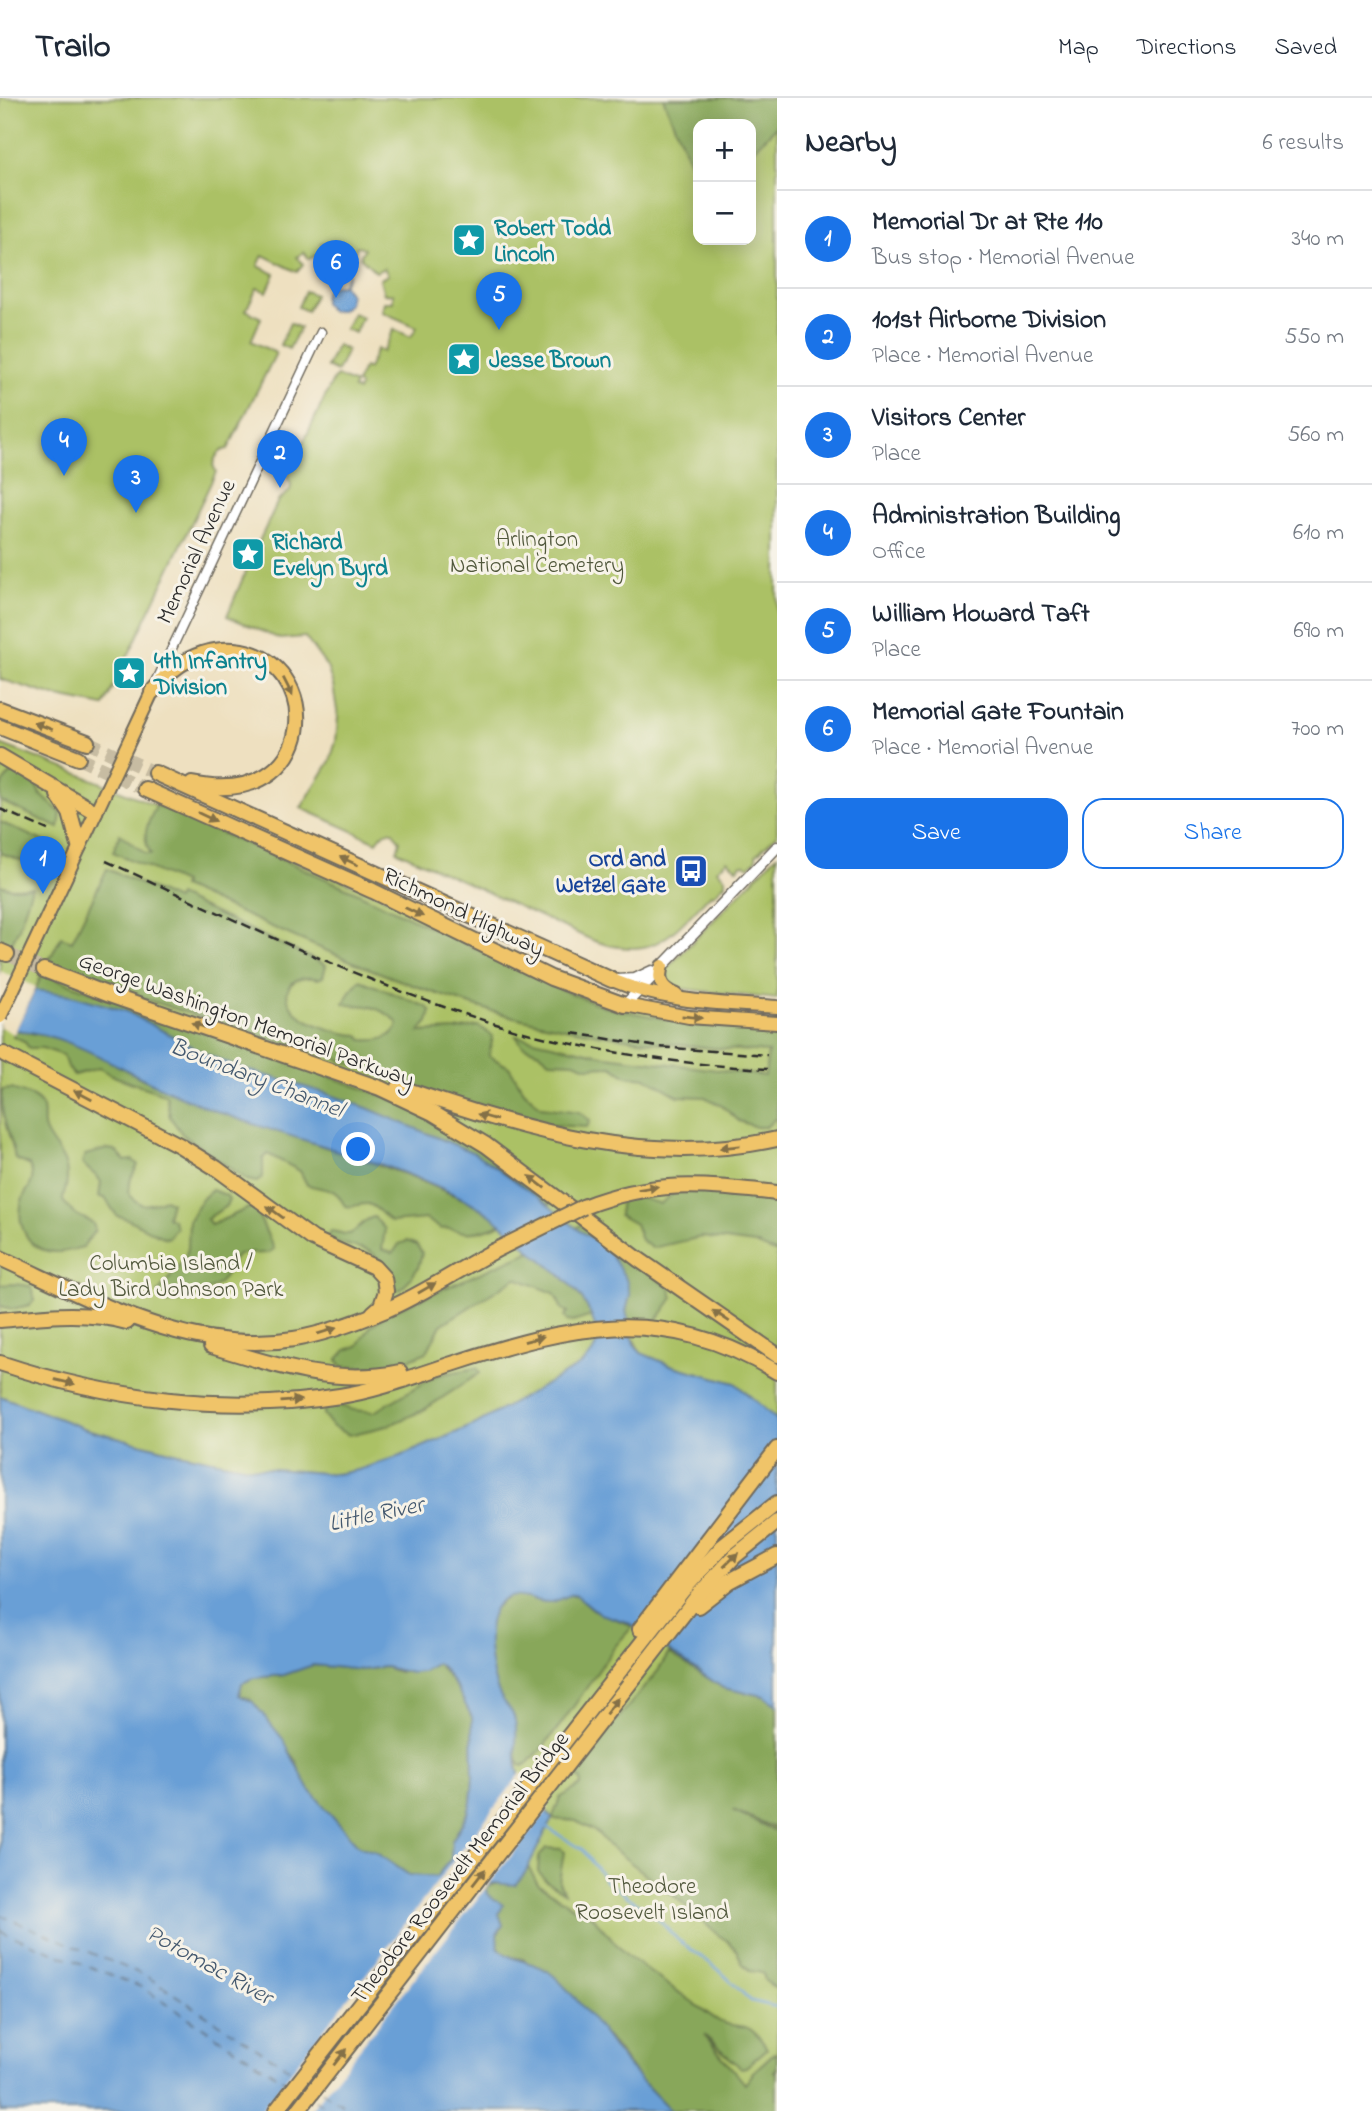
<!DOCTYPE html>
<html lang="en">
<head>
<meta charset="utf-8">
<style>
  :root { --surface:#fff; --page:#f6f6f7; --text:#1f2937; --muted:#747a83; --line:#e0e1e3; --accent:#1a73e8 }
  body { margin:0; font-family:"Indie Flower",sans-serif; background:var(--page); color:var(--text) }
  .controls { position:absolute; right:21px; top:21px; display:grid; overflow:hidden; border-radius:14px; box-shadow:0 4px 18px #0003 }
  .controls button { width:63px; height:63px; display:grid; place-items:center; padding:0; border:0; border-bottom:2px solid var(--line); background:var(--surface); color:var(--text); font:35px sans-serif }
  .you { position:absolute; left:359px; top:1052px; width:24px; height:24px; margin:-18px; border:5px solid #fff; border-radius:50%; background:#1a73e8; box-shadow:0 0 0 10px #1a73e833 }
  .badge { display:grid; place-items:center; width:46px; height:46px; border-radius:50%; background:var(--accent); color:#fff; font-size:23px; font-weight:700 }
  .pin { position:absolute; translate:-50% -58px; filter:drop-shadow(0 2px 4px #0008) }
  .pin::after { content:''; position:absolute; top:37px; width:24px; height:21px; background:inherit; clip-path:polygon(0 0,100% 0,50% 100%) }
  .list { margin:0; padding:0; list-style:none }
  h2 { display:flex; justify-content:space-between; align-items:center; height:91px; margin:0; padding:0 28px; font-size:30px }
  h2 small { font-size:23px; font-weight:400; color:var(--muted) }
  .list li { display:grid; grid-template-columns:46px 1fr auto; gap:21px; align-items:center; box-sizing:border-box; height:98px; padding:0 28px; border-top:2px solid var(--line) }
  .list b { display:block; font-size:26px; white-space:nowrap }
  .list p { margin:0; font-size:23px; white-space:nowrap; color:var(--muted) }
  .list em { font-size:23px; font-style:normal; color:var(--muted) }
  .actions { display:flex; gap:14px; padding:21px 28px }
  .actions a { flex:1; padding:16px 0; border:2px solid var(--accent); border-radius:21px; text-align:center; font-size:24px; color:var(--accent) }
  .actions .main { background:var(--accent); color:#fff }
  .map { position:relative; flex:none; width:777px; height:2013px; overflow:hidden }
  header { display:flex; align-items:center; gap:42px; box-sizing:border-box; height:98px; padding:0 35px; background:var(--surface); border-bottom:2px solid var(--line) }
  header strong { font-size:33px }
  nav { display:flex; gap:38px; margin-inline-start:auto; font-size:24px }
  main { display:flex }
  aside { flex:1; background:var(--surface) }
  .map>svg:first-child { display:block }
</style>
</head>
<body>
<header>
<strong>Trailo</strong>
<nav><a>Map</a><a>Directions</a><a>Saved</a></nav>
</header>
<main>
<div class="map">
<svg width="777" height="2013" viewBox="0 0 777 2013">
  <rect width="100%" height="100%" fill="#f7f3e8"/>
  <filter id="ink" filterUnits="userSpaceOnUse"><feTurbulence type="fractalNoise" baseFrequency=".0143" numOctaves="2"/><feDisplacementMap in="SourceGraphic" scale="14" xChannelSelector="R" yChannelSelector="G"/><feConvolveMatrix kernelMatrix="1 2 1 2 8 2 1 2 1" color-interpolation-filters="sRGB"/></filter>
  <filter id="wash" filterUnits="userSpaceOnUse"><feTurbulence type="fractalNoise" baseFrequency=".00686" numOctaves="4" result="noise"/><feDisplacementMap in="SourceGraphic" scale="28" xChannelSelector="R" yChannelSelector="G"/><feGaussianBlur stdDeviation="1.57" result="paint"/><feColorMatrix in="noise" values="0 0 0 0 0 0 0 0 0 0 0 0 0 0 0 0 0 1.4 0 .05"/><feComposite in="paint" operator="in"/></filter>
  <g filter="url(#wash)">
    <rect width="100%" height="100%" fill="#eee0c0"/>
    <g fill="#abc165" stroke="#6b7648" stroke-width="2" fill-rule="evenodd">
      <path d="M0,0H777V737L756,757V762L749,769L745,766L740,767L738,771L727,762L717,772L725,780V786L713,797L711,796C671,837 654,865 592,842L397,753L400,743L393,734C384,732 382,736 377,744L301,710L330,663L336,643L338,619L333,587L327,569L305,539L280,541L227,518L248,468L252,469L261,451L257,448L278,403L290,393L291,386L287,379L333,282L337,278L355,286L353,291L358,293L360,288L356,285L364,269L368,271L377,251L383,254L394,231L411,239L417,229L382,214L384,204H393V196H384L380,181L388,177L384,170L376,174L360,159L364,151L357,148L354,156L331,153L329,144L321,145L323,154L309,161L304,154L297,159L303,166L297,174L263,157L258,168L275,176L267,194L257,190L246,212L261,220L251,243L276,255L228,351C219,352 215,358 213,367L216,374L104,608L58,599L0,581ZM698,26H751V142H698Z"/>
      <polygon points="305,193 315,197 307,213 298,209"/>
      <polygon points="353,215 362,219 355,235 345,231"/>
      <polygon points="290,225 300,230 289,251 280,247"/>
      <polygon points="337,247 347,252 337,274 327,269"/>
      <polygon points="0,646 69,672 388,801 625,907 777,925 777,1322 735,1285 670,1267 641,1255 585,1151 0,877"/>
      <polygon points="777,757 777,901 675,890 667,885 666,871"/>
      <polygon points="0,926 85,950 141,980 204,1008 503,1125 586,1205 596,1230 597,1245 594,1256 582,1266 474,1327 401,1358 358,1372 336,1376 247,1369 178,1355 86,1331 0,1298"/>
      <polygon points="627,1524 777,1607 777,2013 671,2013 493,1785 551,1719 519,1676 516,1660 514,1619"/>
    </g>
    <g fill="#88a75a" stroke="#5a6942" stroke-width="2">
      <polygon points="663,0 777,0 777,28 751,54 751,26 698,26 698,83"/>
      <path d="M15,674L35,685L40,696L61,715L59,730L0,703C0,689 2,681 15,674Z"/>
      <path d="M157,707L356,794L567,894L609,910L702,928L777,932V1019L766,1029H756L739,1023L722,1008L705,999L678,998L647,980L627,978L612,968L587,969L574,964L550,963L539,954L523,948L516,938L606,958L765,978L768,954C680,949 595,939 510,918C396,888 289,836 182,789L183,785L113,754L120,736L146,756H151C140,739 148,723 157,707Z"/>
      <polygon points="0,724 45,744 34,767 0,755"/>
      <path d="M107,771L176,802L178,798L326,867L323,879L318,881C293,875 276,893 296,914C308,926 342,937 359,937L363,942C377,943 394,942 398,926C392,917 378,910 367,908C359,906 353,910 344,905L350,893L360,882L427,909L431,913L428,924L419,934L456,932L478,928L493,938L489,958L509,969L524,993L541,1009L580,1014L590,1023L587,1029L529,1026L442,999L318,954L257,938L46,868L61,839L72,843Z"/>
      <polygon points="0,787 12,790 32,789 19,830 9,851 0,846"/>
      <polygon points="42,876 398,1003 446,1026 554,1104 547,1107 539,1100 35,892"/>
      <path d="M15,932L57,940L85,950L141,980L204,1008L405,1076L470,1104L503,1125C492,1130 476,1136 464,1134C455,1133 450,1129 441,1131L426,1121L391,1124C384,1119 377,1108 368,1106C361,1105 353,1110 345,1108L338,1097L333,1093L307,1087L300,1073L268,1056L263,1061V1078L257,1084L247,1082L183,1037L170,1019L166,997L116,979L99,970L74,977L67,969L63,957L42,950H29L24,943L13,938Z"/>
      <path d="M11,991C21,994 39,998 43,1010C45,1017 42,1025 45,1032C52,1050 68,1057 67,1081C67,1089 63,1095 63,1103L73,1115L93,1125L95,1132L83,1149C74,1151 64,1155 55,1154C30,1153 17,1131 21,1107C23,1091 39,1087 29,1067L15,1061C11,1034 0,1025 2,992Z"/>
      <path d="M107,1051L115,1052L125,1063L133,1062L138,1067L131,1080L128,1094C139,1111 149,1108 165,1101L171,1104L167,1119L174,1122L176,1130L168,1140C151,1137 131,1119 117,1118L105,1100L99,1099L101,1084C96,1075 87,1073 82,1064L85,1057Z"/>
      <polygon points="689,1089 777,1099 777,1155 755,1146 702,1139 652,1150 641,1142 635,1126 619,1117 621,1101 638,1099 660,1106 671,1097"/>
      <path d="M212,1092L226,1097L229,1101L226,1108L207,1121L211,1127L251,1109L257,1114L274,1151L268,1155L239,1156C231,1163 230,1171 224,1180C215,1192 182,1206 167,1205L158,1195L185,1160L188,1150L189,1122L202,1101Z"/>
      <path d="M374,1119L385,1131L382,1151L393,1155L399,1146L407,1143L417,1147L422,1155L418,1170L402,1191L396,1192C384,1182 384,1162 371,1154C357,1147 341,1149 328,1139L331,1133C337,1133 343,1137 349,1136C360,1132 362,1121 374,1119Z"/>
      <polygon points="582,1126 670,1190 673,1200 657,1222 628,1222 626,1213 630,1197 576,1130"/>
      <path d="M531,1153C554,1171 580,1191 592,1218L573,1224L567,1223L564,1218L568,1214L562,1211L554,1195L516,1180L441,1227L427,1254L391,1269H343L337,1262L346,1252L358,1248L370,1229L389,1214Z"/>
      <polygon points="14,1186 29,1188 33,1192 34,1202 30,1207 12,1211 0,1208 0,1187"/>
      <polygon points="477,1270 480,1275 422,1313 387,1328 349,1337 333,1329 323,1316 326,1309 336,1306 353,1312 374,1314 437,1277"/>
      <path d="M570,1496C581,1496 585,1506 594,1512C604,1517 625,1523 632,1529C625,1538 617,1545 611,1554C595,1577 542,1659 523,1668L520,1667C511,1653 519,1634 514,1619C511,1611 503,1604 499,1596C490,1577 484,1535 492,1515C497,1506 504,1502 512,1497C535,1499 548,1510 570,1496Z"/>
      <polygon points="669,1555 723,1590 764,1598 777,1607 777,1731 733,1712 777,1734 777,1891 765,1883 763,1875 750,1873 742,1865 737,1853 728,1843 719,1838 679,1802 608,1747 598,1735 576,1723 552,1721 560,1700 581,1687 581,1682 572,1675 658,1573"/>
      <polygon points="437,1565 457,1590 472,1619 473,1679 471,1705 468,1715 452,1743 451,1761 436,1779 409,1777 375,1754 358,1748 309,1691 301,1678 296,1662 250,1601 239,1597 242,1585 254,1580 284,1577 313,1567 362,1572 385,1569 398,1574 422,1574"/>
      <polygon points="546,1750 561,1751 564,1754 559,1784 564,1794 546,1783 538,1773 539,1759"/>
      <path d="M528,1769L538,1786L576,1811L578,1809C594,1815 613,1845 627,1857C645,1872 665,1884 684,1898C696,1906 707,1916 719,1923C728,1928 736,1927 745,1929C753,1931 764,1944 767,1951L746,1969L741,1970L704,1937L745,1986L752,1977V1975L774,1955L777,1958V1970L774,1973L777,1975V2013H671L639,1980L609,1941L523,1861C508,1860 498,1855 496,1839L503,1827L485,1790C499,1781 520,1786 528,1769Z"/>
    </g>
    <g fill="#699fd6" stroke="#4a6580" stroke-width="2" fill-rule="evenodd">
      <polygon points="349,175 343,187 350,196 349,206 340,213 331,213 324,205 324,195 330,188 342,187"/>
      <path d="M35,892L71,897L126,913L204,955L234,968L325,995L367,1010L474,1055L496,1069L539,1100L580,1133L595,1142L611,1157L626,1181L630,1197L626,1213L634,1246L641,1255L670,1267L735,1285L777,1322V1607L764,1598L723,1590L627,1524L600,1516L575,1496C566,1497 560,1503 550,1504C533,1505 515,1491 500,1504C481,1521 490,1577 500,1597C503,1604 512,1611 514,1619C520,1636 512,1656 518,1673C524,1690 543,1705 552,1721L525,1775L515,1787L493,1785L485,1790L489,1797L503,1807L499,1816L503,1827L497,1836L498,1849C511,1866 536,1861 554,1878C577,1900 597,1926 616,1953C632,1975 653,1994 671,2013H0V1298L86,1331L178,1355L248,1369L336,1376L358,1372L401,1358L474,1327L582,1266C602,1249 599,1237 590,1215C580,1191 556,1173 536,1157C514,1139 497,1118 470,1104C389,1061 296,1044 211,1011C186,1001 161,990 138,978C97,957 61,936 15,932ZM437,1565L442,1569L457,1590L472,1619L473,1679L471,1705L468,1715L452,1743L451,1761L436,1779L409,1777L375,1754L358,1748L309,1691L283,1641L253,1604L239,1597L242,1585L254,1580L284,1577L313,1567L362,1572L385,1569L411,1575L422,1574Z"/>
    </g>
    <g fill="#eee0c0">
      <polygon points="0,873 36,889 14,936 0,929"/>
      <polygon points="522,1674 549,1710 310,2013 261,2013"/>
    </g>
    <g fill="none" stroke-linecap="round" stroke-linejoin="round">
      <polyline stroke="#699fd6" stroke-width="2.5" points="546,1729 582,1751 606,1783 656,1819 678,1842 718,1871 751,1903 777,1909"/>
      <g stroke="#44596f" stroke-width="2" stroke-dasharray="9 7" stroke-linecap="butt">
        <polyline points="0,1817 146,1878 297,1976"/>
        <polyline points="0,1833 141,1889 290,1986"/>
        <polyline points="322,1993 353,2013"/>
        <polyline points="315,2002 332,2013"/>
      </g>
    </g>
  </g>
  <g filter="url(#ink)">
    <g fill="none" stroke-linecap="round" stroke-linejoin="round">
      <g stroke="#c7bca2" stroke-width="14" stroke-dasharray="14 7" stroke-linecap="butt">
        <polyline points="87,644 155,675"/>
        <polyline points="78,660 145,691"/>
        <polyline points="7,856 44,872"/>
      </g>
      <g stroke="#6f6a5f" stroke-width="11">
        <polyline id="minor" points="157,582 321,234"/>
      </g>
      <g stroke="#6f6a5f" stroke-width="13">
        <g id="tertiary">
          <polyline points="617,882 635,881 652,873"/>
          <polyline points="625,907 777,749"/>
        </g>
      </g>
      <g stroke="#6f6a5f" stroke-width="16">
        <polyline id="primary" points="40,834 152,594"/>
      </g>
      <g stroke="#6f6a5f" stroke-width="16">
        <g id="trunk">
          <path d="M662,868C657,883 662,891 677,897"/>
          <path d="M612,882C666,905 720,905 777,909"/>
          <polyline points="625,907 689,919 777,925"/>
        </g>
      </g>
      <g stroke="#6f6a5f" stroke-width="18">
        <g id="motorway">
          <path d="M152,594C159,587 166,577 174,571C190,558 214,550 234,552C327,561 321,713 192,686"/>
          <polyline points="0,611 87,644"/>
          <polyline points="0,629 78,660"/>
          <polyline points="0,658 95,714"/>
          <polyline points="155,675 612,882"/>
          <polyline points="145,691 373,793 551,880 625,907"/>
          <polyline points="58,697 70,715 79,748"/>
          <polyline points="0,853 7,856"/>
          <polyline points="44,872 109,897 380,990 433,1015 486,1047 638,1161 777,1257"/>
          <polyline points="4,956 179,1047 216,1070 313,1141 374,1169 384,1180 386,1193 381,1208 373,1215"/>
          <path d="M399,989C521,1031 647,1070 777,1041"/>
          <path d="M583,1109C656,1081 702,1087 777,1095"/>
          <path d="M0,1160C93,1202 189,1258 294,1241C325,1236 357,1224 386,1212C423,1196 458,1172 494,1153"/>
          <path d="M0,1222C43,1218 85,1212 127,1224"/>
          <path d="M211,1248C273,1267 335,1288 400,1274"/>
          <path d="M0,1265C108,1301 226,1316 340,1298C378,1292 415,1278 452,1266C571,1227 662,1205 777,1274"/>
          <polyline points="698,1508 730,1483 777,1458"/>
          <polyline points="640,1531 777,1351"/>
          <polyline points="276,2013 683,1492 722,1449 777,1405"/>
          <polyline points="298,2013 699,1496 735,1458 777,1424"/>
        </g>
      </g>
      <use href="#minor" stroke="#fff" stroke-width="8"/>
      <use href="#tertiary" stroke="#fff" stroke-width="10"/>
      <use href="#primary" stroke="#f0c469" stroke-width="12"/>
      <use href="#trunk" stroke="#f0c469" stroke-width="12"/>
      <use href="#motorway" stroke="#f0c469" stroke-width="14"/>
      <g stroke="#2b2b2b" stroke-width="2.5" stroke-dasharray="10 5" stroke-linecap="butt">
        <polyline points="0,711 48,732"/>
        <path d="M106,763C234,821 361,885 496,926C584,953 676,966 767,971"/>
        <polyline points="572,935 658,949 767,957"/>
      </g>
      <g stroke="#6f6a5f" stroke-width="16" stroke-linecap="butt">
        <polyline id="primary-bridge" points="0,919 40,834"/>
      </g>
      <g stroke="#6f6a5f" stroke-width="18" stroke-linecap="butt">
        <polyline id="motorway-bridge" points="494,1153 583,1109"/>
      </g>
      <use href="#primary-bridge" stroke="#f0c469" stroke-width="12"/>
      <use href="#motorway-bridge" stroke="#f0c469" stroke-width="14"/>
    </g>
    <defs><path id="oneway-solid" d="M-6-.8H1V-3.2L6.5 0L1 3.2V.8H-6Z" transform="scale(1.75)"/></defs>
    <g fill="#847047">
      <use href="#oneway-solid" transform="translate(288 589) rotate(63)"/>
      <use href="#oneway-solid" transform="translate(43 628) rotate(-159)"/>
      <use href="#oneway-solid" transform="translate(207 719) rotate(25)"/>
      <use href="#oneway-solid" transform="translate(349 763) rotate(-155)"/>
      <use href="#oneway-solid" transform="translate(414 814) rotate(26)"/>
      <use href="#oneway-solid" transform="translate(692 919) rotate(6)"/>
      <use href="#oneway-solid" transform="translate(201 928) rotate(-161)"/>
      <use href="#oneway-solid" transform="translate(83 997) rotate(-152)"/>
      <use href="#oneway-solid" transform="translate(487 1019) rotate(-164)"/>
      <use href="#oneway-solid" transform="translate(730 1049) rotate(174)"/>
      <use href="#oneway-solid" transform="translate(537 1084) rotate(-142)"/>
      <use href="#oneway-solid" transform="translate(648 1090) rotate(-9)"/>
      <use href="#oneway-solid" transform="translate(275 1114) rotate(-144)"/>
      <use href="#oneway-solid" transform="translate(427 1190) rotate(-30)"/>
      <use href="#oneway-solid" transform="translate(721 1218) rotate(-146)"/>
      <use href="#oneway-solid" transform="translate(327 1233) rotate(-17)"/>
      <use href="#oneway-solid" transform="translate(534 1241) rotate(-15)"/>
      <use href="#oneway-solid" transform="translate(65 1284) rotate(13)"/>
      <use href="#oneway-solid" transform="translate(291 1303) rotate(-5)"/>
      <use href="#oneway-solid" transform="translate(731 1462) rotate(-44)"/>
      <use href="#oneway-solid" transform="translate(612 1608) rotate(-52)"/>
      <use href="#oneway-solid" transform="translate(479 1779) rotate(-52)"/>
      <use href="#oneway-solid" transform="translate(340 1959) rotate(-52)"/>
    </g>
  </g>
  <defs>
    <g id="sight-square" transform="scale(1.75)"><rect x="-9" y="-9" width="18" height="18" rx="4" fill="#0f9aa8" stroke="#f7f3e8"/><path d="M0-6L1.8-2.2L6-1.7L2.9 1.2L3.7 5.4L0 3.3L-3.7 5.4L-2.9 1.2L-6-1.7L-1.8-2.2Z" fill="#fff"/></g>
    <g id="bus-square" transform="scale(1.75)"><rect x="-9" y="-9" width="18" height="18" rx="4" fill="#1a4fb4" stroke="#f7f3e8"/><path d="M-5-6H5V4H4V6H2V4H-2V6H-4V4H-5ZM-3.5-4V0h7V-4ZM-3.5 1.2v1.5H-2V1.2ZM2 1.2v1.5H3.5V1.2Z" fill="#fff"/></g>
  </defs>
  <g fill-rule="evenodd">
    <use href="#sight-square" x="469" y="142"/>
    <use href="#sight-square" x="464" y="261"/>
    <use href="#sight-square" x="248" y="456"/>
    <use href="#sight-square" x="129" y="575"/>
    <use href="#bus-square" x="691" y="773"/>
  </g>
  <g text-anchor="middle" stroke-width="6" stroke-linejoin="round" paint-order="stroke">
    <g font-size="23" font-weight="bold" fill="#0d838f" stroke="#f7f3e8" text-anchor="start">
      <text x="494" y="137">Robert Todd<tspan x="494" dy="26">Lincoln</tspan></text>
      <text x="489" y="269">Jesse Brown</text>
      <text x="272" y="451">Richard<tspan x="272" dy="26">Evelyn Byrd</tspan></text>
      <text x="154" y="570">4th Infantry<tspan x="154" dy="26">Division</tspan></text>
    </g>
    <g font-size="23" fill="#51583c" stroke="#f7f3e8">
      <text x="537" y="448">Arlington<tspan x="537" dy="26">National Cemetery</tspan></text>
      <text x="171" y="1172">Columbia Island /<tspan x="171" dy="26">Lady Bird Johnson Park</tspan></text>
      <text x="652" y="1795">Theodore<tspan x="652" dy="26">Roosevelt Island</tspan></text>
    </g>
    <g font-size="23" fill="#2b2b2b" stroke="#f7f3e8">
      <text transform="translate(195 453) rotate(-65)" y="8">Memorial Avenue</text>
      <text transform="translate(464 813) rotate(26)" y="8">Richmond Highway</text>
      <text transform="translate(247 921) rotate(20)" y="8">George Washington Memorial Parkway</text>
      <text transform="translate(459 1769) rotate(-52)" y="8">Theodore Roosevelt Memorial Bridge</text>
    </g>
    <g font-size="23" font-weight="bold" fill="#164399" stroke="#f7f3e8" text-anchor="end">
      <text x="666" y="768">Ord and<tspan x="666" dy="26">Wetzel Gate</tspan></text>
    </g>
    <g font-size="24" font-style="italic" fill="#44596f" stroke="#f7f3e8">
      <text transform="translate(257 979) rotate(21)" y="8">Boundary Channel</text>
      <text transform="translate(376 1415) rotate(-12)" y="8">Little River</text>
      <text transform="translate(210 1866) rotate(29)" y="8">Potomac River</text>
    </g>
  </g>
</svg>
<div class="controls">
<button>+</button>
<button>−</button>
</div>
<div class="you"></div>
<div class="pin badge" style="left:43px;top:796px">1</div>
<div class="pin badge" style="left:280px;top:390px">2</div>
<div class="pin badge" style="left:136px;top:415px">3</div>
<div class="pin badge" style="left:64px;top:378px">4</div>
<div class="pin badge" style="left:499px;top:232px">5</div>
<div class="pin badge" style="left:336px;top:200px">6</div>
</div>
<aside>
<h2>Nearby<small>6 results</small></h2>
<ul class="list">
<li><span class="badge">1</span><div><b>Memorial Dr at Rte 110</b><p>Bus stop · Memorial Avenue</p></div><em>340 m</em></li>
<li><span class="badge">2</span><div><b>101st Airborne Division</b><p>Place · Memorial Avenue</p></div><em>550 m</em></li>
<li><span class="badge">3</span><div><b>Visitors Center</b><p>Place</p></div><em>560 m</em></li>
<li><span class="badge">4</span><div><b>Administration Building</b><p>Office</p></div><em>610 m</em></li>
<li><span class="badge">5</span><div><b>William Howard Taft</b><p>Place</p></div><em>690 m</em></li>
<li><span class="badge">6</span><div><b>Memorial Gate Fountain</b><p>Place · Memorial Avenue</p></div><em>700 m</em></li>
</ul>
<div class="actions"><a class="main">Save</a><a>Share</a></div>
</aside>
</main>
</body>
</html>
